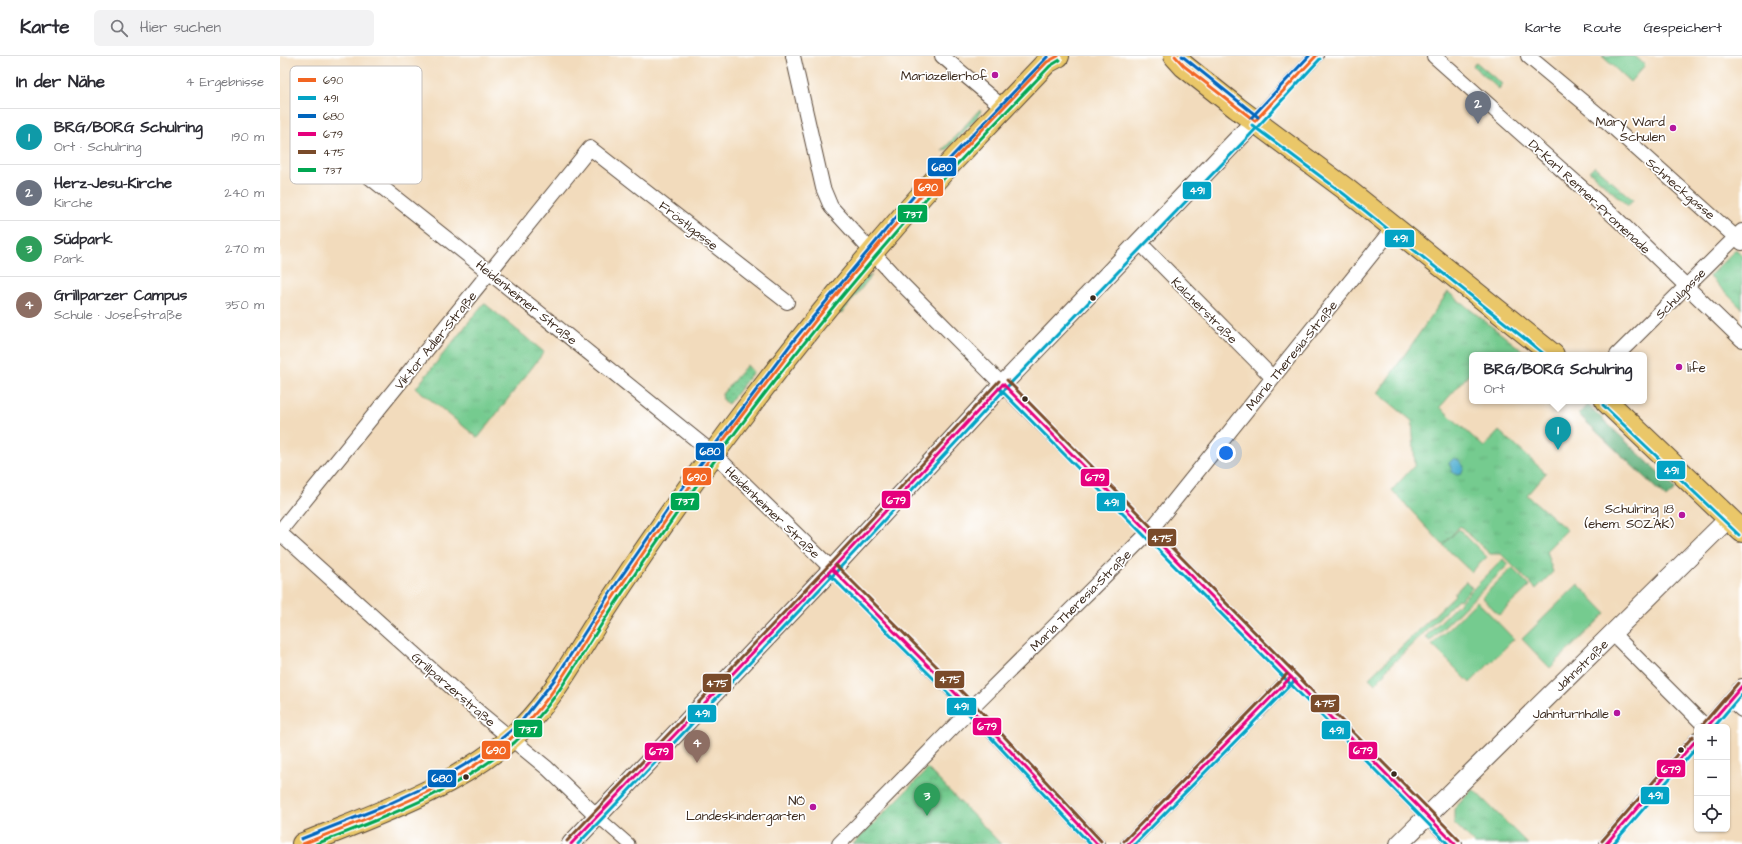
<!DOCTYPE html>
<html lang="de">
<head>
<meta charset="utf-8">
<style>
  :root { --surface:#fff; --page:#f2f2f3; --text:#2b2b33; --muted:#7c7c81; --line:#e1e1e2; --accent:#111827 }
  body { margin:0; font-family:"Architects Daughter",sans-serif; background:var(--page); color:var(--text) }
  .controls { position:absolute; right:12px; bottom:12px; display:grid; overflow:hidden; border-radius:6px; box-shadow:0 1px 3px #0004 }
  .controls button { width:36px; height:36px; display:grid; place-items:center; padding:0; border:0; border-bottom:1px solid var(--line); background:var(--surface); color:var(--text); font:20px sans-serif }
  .you { position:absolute; left:946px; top:397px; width:14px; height:14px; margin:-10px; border:3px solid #fff; border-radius:50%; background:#1a73e8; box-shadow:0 0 0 6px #1a73e833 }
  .badge { display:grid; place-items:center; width:26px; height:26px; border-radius:50%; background:var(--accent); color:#fff; font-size:13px; font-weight:700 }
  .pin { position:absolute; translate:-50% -33px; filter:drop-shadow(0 1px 2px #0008) }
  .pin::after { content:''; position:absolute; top:21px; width:14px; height:12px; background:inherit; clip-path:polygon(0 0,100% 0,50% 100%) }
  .popup { position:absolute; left:1189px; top:296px; width:178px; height:52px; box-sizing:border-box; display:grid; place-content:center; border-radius:6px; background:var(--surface); filter:drop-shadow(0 1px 3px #0005); font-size:13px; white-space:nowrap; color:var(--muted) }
  .popup b { font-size:15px; color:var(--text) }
  .popup::after { content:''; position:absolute; left:50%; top:100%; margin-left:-8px; border:8px solid transparent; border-top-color:var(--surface) }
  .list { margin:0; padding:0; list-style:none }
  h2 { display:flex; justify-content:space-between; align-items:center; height:52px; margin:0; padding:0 16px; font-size:17px }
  h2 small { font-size:13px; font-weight:400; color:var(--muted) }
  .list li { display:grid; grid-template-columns:26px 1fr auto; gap:12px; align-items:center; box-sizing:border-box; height:56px; padding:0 16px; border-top:1px solid var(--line) }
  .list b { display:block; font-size:15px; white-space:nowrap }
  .list p { margin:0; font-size:13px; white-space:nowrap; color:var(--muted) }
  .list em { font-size:13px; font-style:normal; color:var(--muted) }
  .icon { flex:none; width:22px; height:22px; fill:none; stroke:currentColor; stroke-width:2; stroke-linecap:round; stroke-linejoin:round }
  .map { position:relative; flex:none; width:1462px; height:788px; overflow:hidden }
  header { display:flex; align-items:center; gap:24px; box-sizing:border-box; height:56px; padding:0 20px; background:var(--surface); border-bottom:1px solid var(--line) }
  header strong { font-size:19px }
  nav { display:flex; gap:22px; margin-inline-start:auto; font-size:14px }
  .search { width:280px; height:36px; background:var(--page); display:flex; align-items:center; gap:10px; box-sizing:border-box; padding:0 14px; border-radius:6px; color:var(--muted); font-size:15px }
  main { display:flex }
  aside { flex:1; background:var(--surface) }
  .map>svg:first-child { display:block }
</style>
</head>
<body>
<header>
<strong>Karte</strong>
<div class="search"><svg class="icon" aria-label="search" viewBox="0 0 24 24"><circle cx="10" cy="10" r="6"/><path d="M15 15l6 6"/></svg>Hier suchen</div>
<nav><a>Karte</a><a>Route</a><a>Gespeichert</a></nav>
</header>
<main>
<aside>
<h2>In der Nähe<small>4 Ergebnisse</small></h2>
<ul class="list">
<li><span class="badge" style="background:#0f9aa8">1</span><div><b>BRG/BORG Schulring</b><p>Ort · Schulring</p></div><em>190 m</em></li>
<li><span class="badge" style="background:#6b7280">2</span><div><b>Herz-Jesu-Kirche</b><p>Kirche</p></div><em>240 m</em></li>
<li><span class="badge" style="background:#2e9e5b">3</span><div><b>Südpark</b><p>Park</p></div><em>270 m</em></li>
<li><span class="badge" style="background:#8d6e63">4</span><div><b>Grillparzer Campus</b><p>Schule · Josefstraße</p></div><em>350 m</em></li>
</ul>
</aside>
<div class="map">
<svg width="1462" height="788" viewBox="0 0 1462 788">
  <defs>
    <pattern id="grass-dots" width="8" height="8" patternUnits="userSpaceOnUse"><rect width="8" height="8" fill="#74cb8f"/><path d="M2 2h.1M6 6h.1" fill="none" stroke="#65ae7b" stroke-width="1.8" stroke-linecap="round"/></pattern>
    <pattern id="forest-firs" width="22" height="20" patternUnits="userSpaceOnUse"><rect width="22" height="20" fill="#5faf7a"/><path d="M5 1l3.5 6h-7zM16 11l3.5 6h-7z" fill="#508f63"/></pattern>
    <pattern id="park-tufts" width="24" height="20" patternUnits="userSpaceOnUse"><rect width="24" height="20" fill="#74cb8f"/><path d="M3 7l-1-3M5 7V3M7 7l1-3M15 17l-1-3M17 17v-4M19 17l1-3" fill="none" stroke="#65ae7b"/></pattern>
    <pattern id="garden-furrows" width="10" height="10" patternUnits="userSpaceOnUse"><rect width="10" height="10" fill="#74cb8f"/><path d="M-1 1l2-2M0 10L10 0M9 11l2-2" fill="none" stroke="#65ae7b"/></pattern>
  </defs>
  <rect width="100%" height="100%" fill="#fff"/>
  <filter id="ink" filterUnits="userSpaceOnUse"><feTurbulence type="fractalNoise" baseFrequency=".025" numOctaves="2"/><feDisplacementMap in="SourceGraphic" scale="8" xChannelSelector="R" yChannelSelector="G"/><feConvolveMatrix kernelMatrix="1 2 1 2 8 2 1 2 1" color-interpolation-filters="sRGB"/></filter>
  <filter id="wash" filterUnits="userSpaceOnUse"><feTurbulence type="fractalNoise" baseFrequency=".012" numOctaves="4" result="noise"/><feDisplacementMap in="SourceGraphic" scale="16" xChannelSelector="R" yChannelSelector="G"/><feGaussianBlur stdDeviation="0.9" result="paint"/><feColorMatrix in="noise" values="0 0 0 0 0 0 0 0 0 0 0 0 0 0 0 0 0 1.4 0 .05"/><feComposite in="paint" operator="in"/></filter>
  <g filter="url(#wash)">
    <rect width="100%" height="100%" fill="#f2dbbc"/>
    <g fill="url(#grass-dots)" stroke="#587a56">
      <polygon points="700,53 701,57 667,94 662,95"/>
      <polygon points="592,219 562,257 558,258 557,256 586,221"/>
      <polygon points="467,309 473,316 448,348 443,344 442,338"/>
    </g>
    <polygon fill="url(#forest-firs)" stroke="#4d6c4c" points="1308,349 1396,433 1386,442 1298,358"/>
    <g fill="url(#park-tufts)" stroke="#587a56">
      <polygon points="1314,110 1353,144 1348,150 1309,115"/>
      <polygon points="1456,193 1462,199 1462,253 1429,220"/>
      <polygon points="1168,236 1248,299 1192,299 1192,315 1160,351 1204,391 1219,375 1266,417 1247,439 1287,474 1266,495 1273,516 1256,533 1221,498 1210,498 1180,470 1163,489 1112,434 1135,409 1132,365 1098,337"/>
      <polygon points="204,247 264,296 198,382 136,332"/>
      <polygon points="648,713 721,788 573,788"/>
      <polygon points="1193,733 1248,788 1195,788 1174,767 1174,753"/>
    </g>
    <polygon fill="url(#garden-furrows)" stroke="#587a56" points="1196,6 1222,28 1219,33 1193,10"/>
    <g fill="#74cb8f" stroke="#587a56">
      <polygon points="1322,0 1355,0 1365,9 1350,26"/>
      <polygon points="1179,473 1207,501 1191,516 1163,489"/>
      <polygon points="1223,503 1228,509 1150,585 1145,581"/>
      <polygon points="1232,512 1250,530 1219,559 1202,541"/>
      <polygon points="1186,525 1192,532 1180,544 1178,543 1105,615 1106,617 1095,628 1089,622 1175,539 1174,538"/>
      <polygon points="1298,528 1326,557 1270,612 1242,583"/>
      <polygon points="1197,545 1234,583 1190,627 1152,589"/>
    </g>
    <polygon fill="#55b1d3" stroke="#486e78" points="1174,402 1179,404 1184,411 1181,418 1177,419 1173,417 1169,407"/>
  </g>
  <g filter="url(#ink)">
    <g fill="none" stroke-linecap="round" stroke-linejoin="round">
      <g stroke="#564536" stroke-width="13">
        <polyline id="pedestrian" points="317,760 349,788"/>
      </g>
      <g stroke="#564536" stroke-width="16">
        <g id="minor">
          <polyline points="513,0 543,132 551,151 617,223 869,476 1175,788"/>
          <polyline points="662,0 724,52"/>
          <polyline points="1154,0 1337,163 1462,284"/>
          <polyline points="1248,0 1326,65 1462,187"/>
          <polyline points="975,65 1036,0"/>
          <polyline points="25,70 195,205 434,398 552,513 691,653 817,788"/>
          <polyline points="859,186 992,321"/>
          <polyline points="1337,299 1462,175"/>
          <polyline points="0,475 310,92 507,246"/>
          <polyline points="0,477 201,658 267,712 317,760"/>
          <polyline points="1333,578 1426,671"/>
          <polyline points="1451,644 1462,654"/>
          <polyline points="1427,671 1462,630"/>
          <polyline points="559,788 691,653 869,476 1113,172"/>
          <polyline points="848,788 1011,621"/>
          <polyline points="1326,788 1417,683"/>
        </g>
      </g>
      <g stroke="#564536" stroke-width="20">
        <g id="tertiary">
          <polyline points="291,788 552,513 723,328 975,65"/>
          <polyline points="1119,788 1448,463"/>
        </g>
      </g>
      <g stroke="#564536" stroke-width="24">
        <g id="primary">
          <polyline points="895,0 904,10 957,52 1067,134 1273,299"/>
          <polyline points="1326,345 1462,475"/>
          <path d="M23,788C94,759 170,734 229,684C269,651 293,603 321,560C357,505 395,450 434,397C507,298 585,201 668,110C701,75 734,41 767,6L778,0"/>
        </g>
      </g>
      <use href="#pedestrian" stroke="#fff" stroke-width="11"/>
      <use href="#minor" stroke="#fff" stroke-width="14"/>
      <use href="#tertiary" stroke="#fff" stroke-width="18"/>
      <use href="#primary" stroke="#eac769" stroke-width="22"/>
      <g stroke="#fff" stroke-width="6">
        <g id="bus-1">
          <polyline points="895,0 904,10 975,65"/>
          <polyline points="975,65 1036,0"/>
          <path d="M23,788C94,759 170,734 229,684C269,650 293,603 321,560C353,511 387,462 421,415C489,321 561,230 638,143C680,96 724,51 767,6L778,0"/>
        </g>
      </g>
      <g stroke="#fff" stroke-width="6">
        <g id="bus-2">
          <polyline points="972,69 1064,138 1265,299"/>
          <polyline points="719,332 1168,788"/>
          <polyline points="1323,349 1459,479"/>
          <polyline points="548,517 687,656 810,788"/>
          <polyline points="1434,671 1462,638"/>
          <polyline points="298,788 556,516 727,331 970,79 1040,3"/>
          <polyline points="855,788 1015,624"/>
          <polyline points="1333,788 1417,691"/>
        </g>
      </g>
      <g stroke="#fff" stroke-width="6">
        <g id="bus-3">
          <polyline points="902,0 978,61"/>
          <polyline points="971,62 1029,0"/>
          <polyline points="21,783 102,751 154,727 203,698 240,667 275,623 330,537 401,434 514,284 633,141 768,0"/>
        </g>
      </g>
      <g stroke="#fff" stroke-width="6">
        <g id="bus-4">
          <polyline points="723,328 1175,788"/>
          <polyline points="552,513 691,653 817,788"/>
          <polyline points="1427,671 1462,630"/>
          <polyline points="291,788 552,513 723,328"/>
          <polyline points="848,788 1011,621"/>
          <polyline points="1326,788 1417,683"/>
        </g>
      </g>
      <g stroke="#fff" stroke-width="6">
        <g id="bus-5">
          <polyline points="727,324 1179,784"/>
          <polyline points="556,509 695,649 821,785"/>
          <polyline points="1423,668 1458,627"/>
          <polyline points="287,785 548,510 719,325"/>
          <polyline points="844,785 1007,618"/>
          <polyline points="1322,785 1413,680"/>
        </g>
      </g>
      <g stroke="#fff" stroke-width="6">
        <path id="bus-6" d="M36,788C105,761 178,735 235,686C273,651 297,606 325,563C357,514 390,466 424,419C493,324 565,233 643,146C684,99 727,55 770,10L780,4"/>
      </g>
      <use href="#bus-1" stroke="#f26522" stroke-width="3"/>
      <use href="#bus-2" stroke="#03a3c5" stroke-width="3"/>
      <use href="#bus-3" stroke="#0065bd" stroke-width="3"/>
      <use href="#bus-4" stroke="#e5007d" stroke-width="3"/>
      <use href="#bus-5" stroke="#7a4b2a" stroke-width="3"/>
      <use href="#bus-6" stroke="#00a651" stroke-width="3"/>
    </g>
  </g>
  <g fill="#b5179e" stroke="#fff" stroke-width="1.5">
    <circle cx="715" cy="19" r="4"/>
    <circle cx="1393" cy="72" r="4"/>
    <circle cx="1399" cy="311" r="4"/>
    <circle cx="1402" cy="459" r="4"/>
    <circle cx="1337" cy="657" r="4"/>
    <circle cx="533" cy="751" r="4"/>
  </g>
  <g fill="#3b2a1e" stroke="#fff" stroke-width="1.5">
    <circle cx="813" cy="242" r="3.5"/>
    <circle cx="745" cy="343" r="3.5"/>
    <circle cx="1401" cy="694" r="3.5"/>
    <circle cx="1114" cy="718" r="3.5"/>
    <circle cx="186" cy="721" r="3.5"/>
  </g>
  <g text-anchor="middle" stroke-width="3.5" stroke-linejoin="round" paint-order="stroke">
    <g font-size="13" fill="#3b2a1e" stroke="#fff" text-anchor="end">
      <text x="707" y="24">Mariazellerhof</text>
      <text x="1385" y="70">Mary Ward<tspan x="1385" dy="15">Schulen</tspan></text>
      <text x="1407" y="316" text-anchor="start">life</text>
      <text x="1394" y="457">Schulring 18<tspan x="1394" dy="15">(ehem. SOZAK)</tspan></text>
      <text x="1329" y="662">Jahnturnhalle</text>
      <text x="525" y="749">NÖ<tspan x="525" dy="15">Landeskindergarten</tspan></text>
    </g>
    <g font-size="13" fill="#3b2a1e" stroke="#fff">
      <text transform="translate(1401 132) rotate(41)" y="5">Schneckgasse</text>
      <text transform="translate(1310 140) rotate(43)" y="5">Dr.Karl Renner-Promenade</text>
      <text transform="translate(409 169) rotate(38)" y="5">Fröstlgasse</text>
      <text transform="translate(1400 237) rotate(-45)" y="5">Schulgasse</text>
      <text transform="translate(247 246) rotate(39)" y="5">Heidenheimer Straße</text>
      <text transform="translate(925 254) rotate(45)" y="5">Kalcherstraße</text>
      <text transform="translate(155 284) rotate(-51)" y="5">Viktor Adler-Straße</text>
      <text transform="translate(1011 299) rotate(-51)" y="5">Maria Theresia-Straße</text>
      <text transform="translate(493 456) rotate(44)" y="5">Heidenheimer Straße</text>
      <text transform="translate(800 544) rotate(-45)" y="5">Maria Theresia-Straße</text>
      <text transform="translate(1301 609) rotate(-44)" y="5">Jahnstraße</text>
      <text transform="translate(174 633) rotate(41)" y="5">Grillparzerstraße</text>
    </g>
  </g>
  <rect x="10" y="10" width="132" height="118" rx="6" fill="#fff" stroke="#c4bfbc" stroke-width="1"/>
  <rect x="18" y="22" width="18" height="4" fill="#f26522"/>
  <rect x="18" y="40" width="18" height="4" fill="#03a3c5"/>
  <rect x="18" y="58" width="18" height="4" fill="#0065bd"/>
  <rect x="18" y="76" width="18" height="4" fill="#e5007d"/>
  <rect x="18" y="94" width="18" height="4" fill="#7a4b2a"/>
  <rect x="18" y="112" width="18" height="4" fill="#00a651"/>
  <g font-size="11" fill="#3b2a1e">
    <text x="43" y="28">690</text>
    <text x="43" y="46">491</text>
    <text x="43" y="64">680</text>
    <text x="43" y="82">679</text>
    <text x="43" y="100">475</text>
    <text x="43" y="118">737</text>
  </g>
  <g stroke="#fff" stroke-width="1.5">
    <rect x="647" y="101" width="30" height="20" rx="4" fill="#0065bd"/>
    <rect x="633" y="122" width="31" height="19" rx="4" fill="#f26522"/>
    <rect x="902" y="125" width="30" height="19" rx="4" fill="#03a3c5"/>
    <rect x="617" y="148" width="31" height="19" rx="4" fill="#00a651"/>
    <rect x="1104" y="173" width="31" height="19" rx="4" fill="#03a3c5"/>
    <rect x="415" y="386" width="30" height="19" rx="4" fill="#0065bd"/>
    <rect x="1376" y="404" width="30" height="20" rx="4" fill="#03a3c5"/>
    <rect x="402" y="411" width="30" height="19" rx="4" fill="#f26522"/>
    <rect x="800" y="412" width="30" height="19" rx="4" fill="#e5007d"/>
    <rect x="601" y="434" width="30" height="19" rx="4" fill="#e5007d"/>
    <rect x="390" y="436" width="30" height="19" rx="4" fill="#00a651"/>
    <rect x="816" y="436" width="30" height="20" rx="4" fill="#03a3c5"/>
    <rect x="867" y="472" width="30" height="19" rx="4" fill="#7a4b2a"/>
    <rect x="654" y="614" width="31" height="19" rx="4" fill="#7a4b2a"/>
    <rect x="422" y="617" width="30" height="20" rx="4" fill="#7a4b2a"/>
    <rect x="1030" y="638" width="30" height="19" rx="4" fill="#7a4b2a"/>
    <rect x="666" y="641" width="31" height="19" rx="4" fill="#03a3c5"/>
    <rect x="407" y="648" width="30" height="19" rx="4" fill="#03a3c5"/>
    <rect x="692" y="661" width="30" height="19" rx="4" fill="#e5007d"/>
    <rect x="233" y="663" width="30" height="19" rx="4" fill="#00a651"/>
    <rect x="1041" y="664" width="30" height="20" rx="4" fill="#03a3c5"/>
    <rect x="201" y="684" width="30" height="20" rx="4" fill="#f26522"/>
    <rect x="1068" y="685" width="30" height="19" rx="4" fill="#e5007d"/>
    <rect x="364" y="686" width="30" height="19" rx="4" fill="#e5007d"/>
    <rect x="1376" y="703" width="30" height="19" rx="4" fill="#e5007d"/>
    <rect x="147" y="713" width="30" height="19" rx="4" fill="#0065bd"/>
    <rect x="1360" y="730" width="30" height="19" rx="4" fill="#03a3c5"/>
  </g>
  <g font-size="11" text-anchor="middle" font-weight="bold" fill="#fff">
    <text x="662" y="115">680</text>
    <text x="648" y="135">690</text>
    <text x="917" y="138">491</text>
    <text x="633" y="162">737</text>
    <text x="1120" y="186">491</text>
    <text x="430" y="399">680</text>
    <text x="1391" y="418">491</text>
    <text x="417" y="425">690</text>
    <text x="815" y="425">679</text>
    <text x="616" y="448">679</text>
    <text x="405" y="449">737</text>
    <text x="831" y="450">491</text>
    <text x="882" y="486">475</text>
    <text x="670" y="627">475</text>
    <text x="437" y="631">475</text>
    <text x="1045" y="651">475</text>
    <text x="681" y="654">491</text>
    <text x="422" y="661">491</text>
    <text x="707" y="674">679</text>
    <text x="248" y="677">737</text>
    <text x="1056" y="678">491</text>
    <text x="216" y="698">690</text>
    <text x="1083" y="698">679</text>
    <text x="379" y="699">679</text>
    <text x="1391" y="717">679</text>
    <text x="162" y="726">680</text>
    <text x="1375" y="743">491</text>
  </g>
</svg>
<div class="controls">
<button>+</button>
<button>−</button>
<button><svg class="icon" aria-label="locate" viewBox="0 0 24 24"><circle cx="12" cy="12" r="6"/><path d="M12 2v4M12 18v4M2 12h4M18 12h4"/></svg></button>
</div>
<div class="you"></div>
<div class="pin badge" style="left:1278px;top:394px;background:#0f9aa8">1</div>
<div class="popup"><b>BRG/BORG Schulring</b>Ort</div>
<div class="pin badge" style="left:1198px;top:68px;background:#6b7280">2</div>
<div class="pin badge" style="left:647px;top:760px;background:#2e9e5b">3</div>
<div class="pin badge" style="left:417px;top:707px;background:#8d6e63">4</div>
</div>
</main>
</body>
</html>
